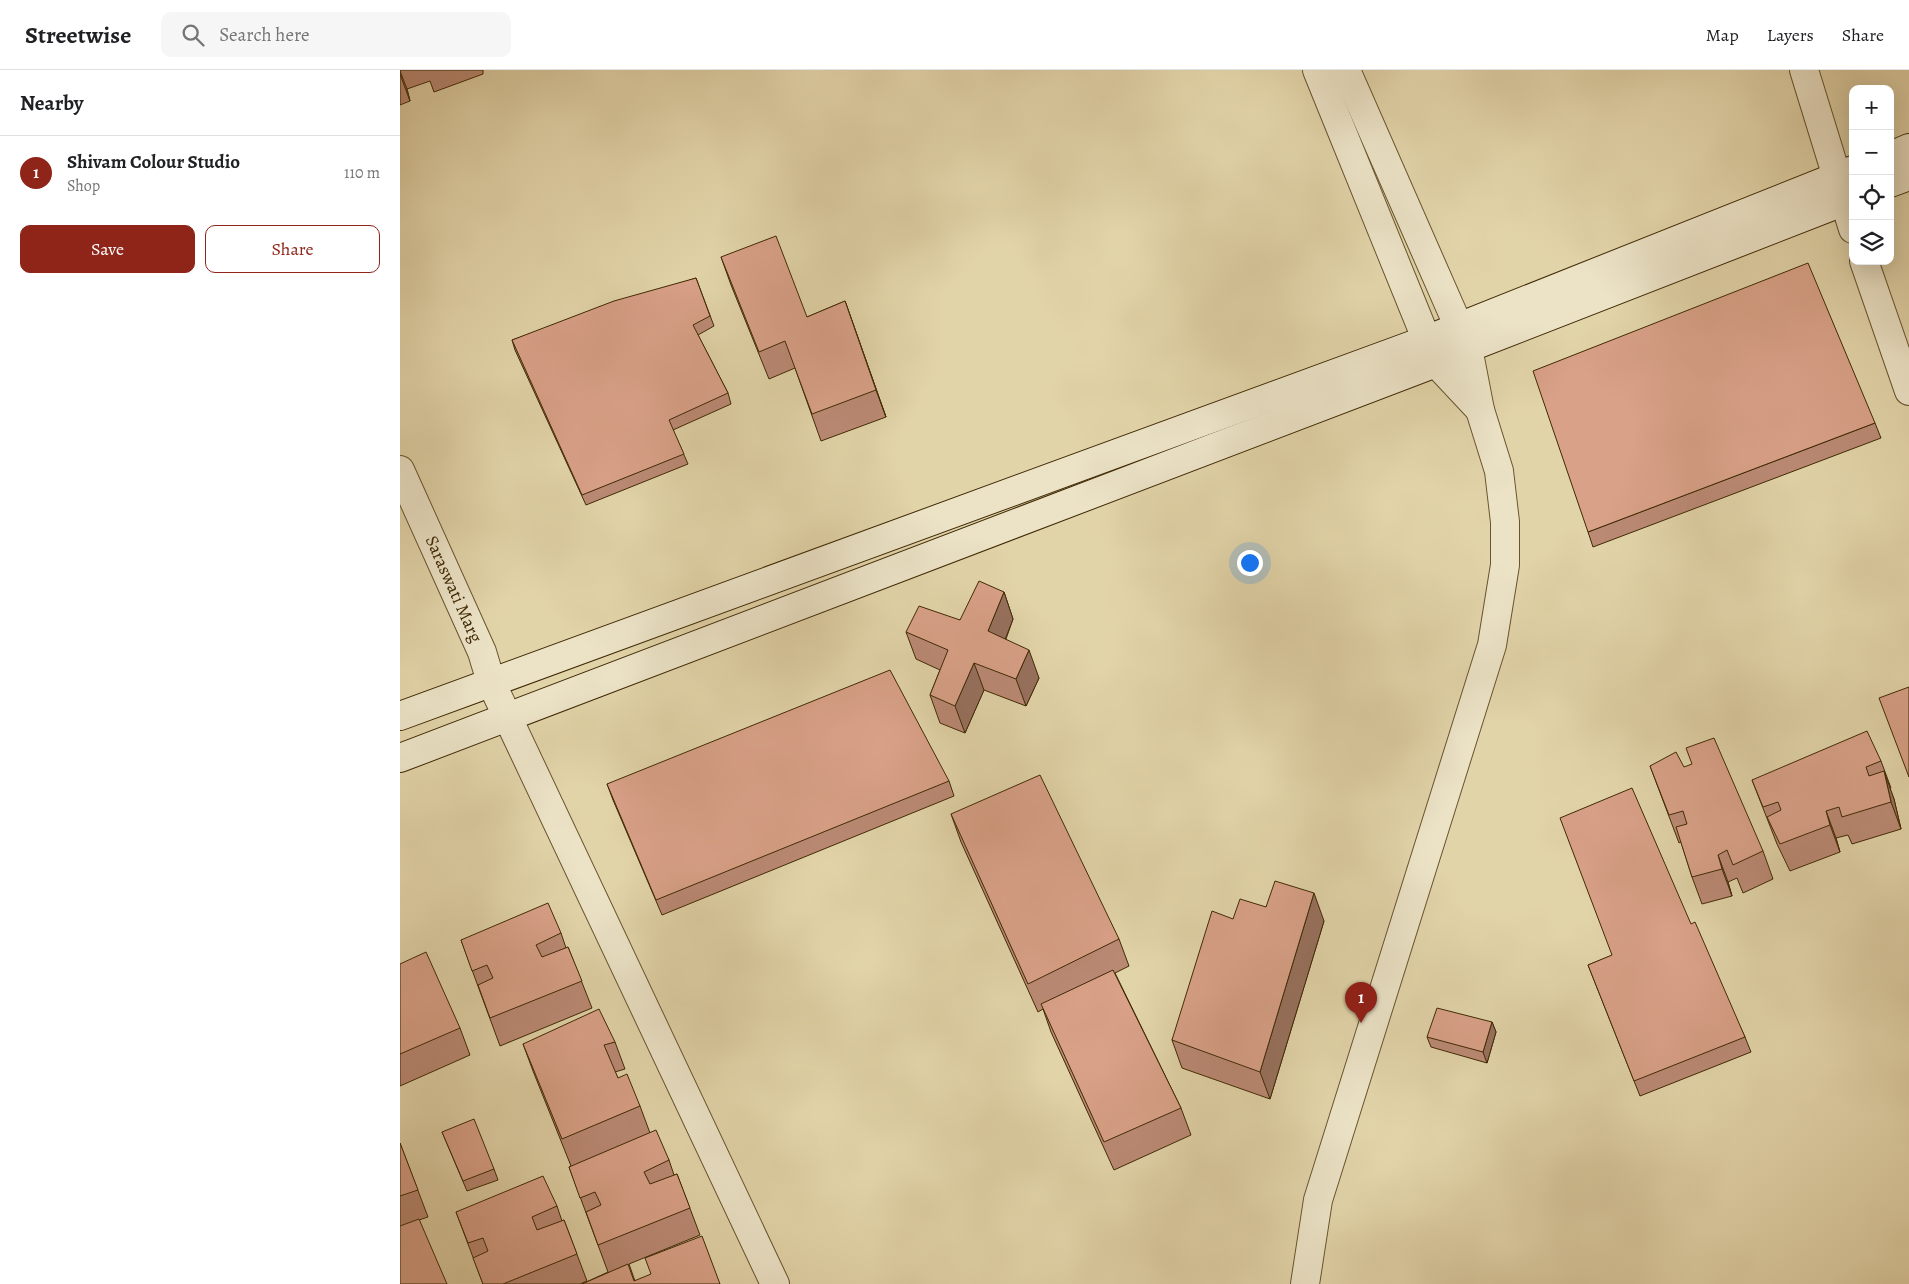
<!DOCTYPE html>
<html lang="en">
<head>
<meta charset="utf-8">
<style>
  :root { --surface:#fff; --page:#f6f6f6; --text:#202124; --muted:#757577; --line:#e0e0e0; --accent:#8f2418 }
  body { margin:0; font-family:Alegreya,serif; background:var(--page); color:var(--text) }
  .controls { position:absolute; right:15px; top:15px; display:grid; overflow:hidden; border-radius:10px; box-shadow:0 5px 20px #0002 }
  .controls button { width:45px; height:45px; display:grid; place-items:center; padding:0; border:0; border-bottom:1px solid var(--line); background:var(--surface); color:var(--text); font:25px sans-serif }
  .you { position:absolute; left:849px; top:492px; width:18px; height:18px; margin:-12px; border:4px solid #fff; border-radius:50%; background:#1a73e8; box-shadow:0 0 0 8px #1a73e833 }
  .badge { display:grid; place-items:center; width:32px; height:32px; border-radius:50%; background:var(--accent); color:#fff; font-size:16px; font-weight:700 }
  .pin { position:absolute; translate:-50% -41px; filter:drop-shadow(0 1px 2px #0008) }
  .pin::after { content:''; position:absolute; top:26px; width:18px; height:15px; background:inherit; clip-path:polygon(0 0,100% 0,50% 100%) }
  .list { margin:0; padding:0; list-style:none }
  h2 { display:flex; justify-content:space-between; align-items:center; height:65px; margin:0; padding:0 20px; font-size:21px }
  h2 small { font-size:16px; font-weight:400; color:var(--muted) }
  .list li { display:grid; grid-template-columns:32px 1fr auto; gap:15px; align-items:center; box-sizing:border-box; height:75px; padding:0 20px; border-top:1px solid var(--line) }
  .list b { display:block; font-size:19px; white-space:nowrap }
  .list p { margin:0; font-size:16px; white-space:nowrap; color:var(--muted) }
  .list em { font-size:16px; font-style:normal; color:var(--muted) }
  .actions { display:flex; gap:10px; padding:15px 20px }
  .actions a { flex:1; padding:11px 0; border:1px solid var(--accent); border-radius:10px; text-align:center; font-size:18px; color:var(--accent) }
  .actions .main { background:var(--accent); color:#fff }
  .icon { flex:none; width:28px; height:28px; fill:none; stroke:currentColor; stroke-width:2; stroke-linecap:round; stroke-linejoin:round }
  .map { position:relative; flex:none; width:1509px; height:1214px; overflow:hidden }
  header { display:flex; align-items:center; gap:30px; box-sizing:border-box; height:70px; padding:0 25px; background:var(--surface); border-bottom:1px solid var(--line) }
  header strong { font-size:24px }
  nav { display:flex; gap:28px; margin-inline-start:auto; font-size:18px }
  .search { width:350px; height:45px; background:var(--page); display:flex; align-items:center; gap:12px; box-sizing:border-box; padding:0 18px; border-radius:10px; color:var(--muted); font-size:19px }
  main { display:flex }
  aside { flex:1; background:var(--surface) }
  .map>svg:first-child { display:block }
</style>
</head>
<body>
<header>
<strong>Streetwise</strong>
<div class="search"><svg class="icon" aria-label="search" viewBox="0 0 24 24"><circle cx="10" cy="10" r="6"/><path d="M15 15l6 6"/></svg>Search here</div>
<nav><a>Map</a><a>Layers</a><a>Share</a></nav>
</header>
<main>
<aside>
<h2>Nearby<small></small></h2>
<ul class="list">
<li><span class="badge">1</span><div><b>Shivam Colour Studio</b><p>Shop</p></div><em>110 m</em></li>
</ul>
<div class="actions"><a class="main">Save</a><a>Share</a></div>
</aside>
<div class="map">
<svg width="1509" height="1214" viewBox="0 0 1509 1214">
  <rect width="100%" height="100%" fill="#e2d4a9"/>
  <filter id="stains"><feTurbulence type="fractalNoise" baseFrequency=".004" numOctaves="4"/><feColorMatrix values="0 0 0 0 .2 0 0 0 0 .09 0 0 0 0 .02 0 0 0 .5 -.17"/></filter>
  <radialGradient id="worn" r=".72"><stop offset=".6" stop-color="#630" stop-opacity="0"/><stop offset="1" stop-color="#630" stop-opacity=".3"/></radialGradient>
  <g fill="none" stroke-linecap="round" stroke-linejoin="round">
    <g stroke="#68542d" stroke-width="30">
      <g id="minor">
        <polyline points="917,0 1036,293 1080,340"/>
        <polyline points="1404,0 1453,159"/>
        <polyline points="1464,191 1509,321"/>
        <polyline points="0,400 82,582 91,612 375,1214"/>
        <polyline points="905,1214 918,1130 1092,575 1105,495 1105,452 1099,401 1080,340 1068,278 946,0"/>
      </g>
    </g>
    <g stroke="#3f2904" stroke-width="30">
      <g id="secondary">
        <polyline points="1490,86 1509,78"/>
        <polyline points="1490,113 1509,106"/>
        <polyline points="0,646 1026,270 1453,100"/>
        <polyline points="0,688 1036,293 1068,278 1453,128"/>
      </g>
    </g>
    <use href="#minor" stroke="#ece3c7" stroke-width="28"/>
    <use href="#secondary" stroke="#ece3c7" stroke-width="28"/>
  </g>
  <g fill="#bb8a75" stroke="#3f2904">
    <polygon points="0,0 83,0 83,4 34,22 30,11 7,19 10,31 0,35"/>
    <polygon points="321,187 407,247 445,231 486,347 421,371 395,298 369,309 331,215"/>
    <polygon points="296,208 314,256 298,265 328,323 331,334 273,360 288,394 186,435 115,280 112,270"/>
    <polygon points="1475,353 1481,368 1193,477 1188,462"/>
    <polygon points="604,522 613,549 606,569 639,608 626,636 584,620 565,663 540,653 530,625 540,600 516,589 506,562 560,550"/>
    <polygon points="1481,691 1491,718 1490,719 1494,729 1501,759 1452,774 1448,765 1436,768 1440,782 1390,801 1377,774 1352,710"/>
    <polygon points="1250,696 1284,697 1363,781 1373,809 1343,823 1337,808 1328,812 1332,826 1302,834 1292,807 1281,772 1279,773"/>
    <polygon points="549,711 554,726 262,845 213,730 207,714"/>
    <polygon points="551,744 719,869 729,896 715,903 781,1038 791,1065 714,1100 651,962 643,939 638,942 561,772"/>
    <polygon points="866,837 924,851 870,1029 782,998 772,970 833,849"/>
    <polygon points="1291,854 1345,967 1351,982 1240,1026 1188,895"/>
    <polygon points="161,863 166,878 168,877 192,938 100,976 61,870"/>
    <polygon points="0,894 60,958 70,985 0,1016"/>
    <polygon points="1092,952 1096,962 1087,993 1031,977 1027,967"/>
    <polygon points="215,972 225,999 215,1002 218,1008 240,1036 250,1063 269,1090 274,1105 277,1104 300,1165 229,1194 235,1211 320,1214 182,1214 208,1202 169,1097 171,1096 133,1001 123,974"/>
    <polygon points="42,1062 94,1099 98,1110 67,1121"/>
    <polygon points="0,1073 28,1147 19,1150 0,1214"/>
    <polygon points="157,1136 162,1151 164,1150 187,1211 180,1214 83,1214 56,1142"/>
  </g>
  <g fill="#98715f" stroke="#3f2904">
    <polygon points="0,1 7,19 10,31 0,4"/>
    <polygon points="445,231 455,259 486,347 476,320"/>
    <polygon points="604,522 613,549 598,588 588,561"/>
    <polygon points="629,580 639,608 626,636 616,609"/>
    <polygon points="574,593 584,620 565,663 555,636"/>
    <polygon points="1484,701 1494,729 1501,759 1491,732"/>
    <polygon points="1426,741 1436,768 1440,782 1430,755"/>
    <polygon points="1318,785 1328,812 1332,826 1322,799"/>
    <polygon points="914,823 924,851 870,1029 860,1002"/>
    <polygon points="1092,952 1096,962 1087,993 1083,982"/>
  </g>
  <g fill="#d9a188" stroke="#3f2904">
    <polygon points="376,166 407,247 445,231 476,320 412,344 385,271 359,282 321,187"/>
    <polygon points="1408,193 1475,353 1188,462 1133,301"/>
    <polygon points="296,208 310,246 293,255 328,323 269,350 284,384 182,425 112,270 214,231"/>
    <polygon points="579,511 604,522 588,561 629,580 616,609 574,593 555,636 530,625 548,580 506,562 519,536 560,550"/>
    <polygon points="490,600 549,711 256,830 207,714"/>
    <polygon points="1509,617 1509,707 1479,628"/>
    <polygon points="1467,661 1481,691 1466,697 1469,706 1484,701 1491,732 1442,747 1439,737 1426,741 1430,755 1380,774 1367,747 1381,740 1378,732 1363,737 1352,710"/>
    <polygon points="1314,668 1363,781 1333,795 1327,780 1318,785 1322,799 1292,807 1276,757 1287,754 1283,741 1269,745 1250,696 1276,682 1284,697 1292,694 1286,678"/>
    <polygon points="640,705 719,869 628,914 551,744"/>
    <polygon points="1232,718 1291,854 1295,852 1345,967 1234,1011 1188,895 1212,885 1160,748"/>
    <polygon points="875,811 914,823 860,1002 772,970 812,841 833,849 840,829 866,837"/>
    <polygon points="148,833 161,863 136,875 142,887 168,877 182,911 90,948 78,915 93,908 87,895 72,901 61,870"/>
    <polygon points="26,882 60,958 0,984 0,894"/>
    <polygon points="713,900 781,1038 704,1072 641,934"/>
    <polygon points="1037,938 1092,952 1083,982 1027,967"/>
    <polygon points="199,939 215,972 204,975 218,1008 227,1004 240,1036 162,1069 123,974"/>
    <polygon points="74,1049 94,1099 63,1111 42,1062"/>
    <polygon points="256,1060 269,1090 244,1102 250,1114 277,1104 290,1138 198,1175 186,1142 201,1135 195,1122 180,1128 169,1097"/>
    <polygon points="0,1073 18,1120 0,1126"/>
    <polygon points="143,1106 157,1136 132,1147 137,1160 164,1150 177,1184 103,1214 83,1214 73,1188 88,1181 83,1168 68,1173 56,1142"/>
    <polygon points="19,1149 47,1214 0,1214 0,1156"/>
    <polygon points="302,1166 320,1214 182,1214 228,1194 234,1211 251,1204 245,1188"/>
  </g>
  <g text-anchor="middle" stroke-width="4" stroke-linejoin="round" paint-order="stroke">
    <g font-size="18" fill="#3f2904" stroke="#ece3c7">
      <text transform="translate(54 519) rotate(66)" y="6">Saraswati Marg</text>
    </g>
  </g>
  <rect width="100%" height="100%" filter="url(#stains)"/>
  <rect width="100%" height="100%" fill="url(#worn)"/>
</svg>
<div class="controls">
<button>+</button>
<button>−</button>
<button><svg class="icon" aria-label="locate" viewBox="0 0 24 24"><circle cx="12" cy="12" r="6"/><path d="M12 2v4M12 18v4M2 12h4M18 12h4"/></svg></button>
<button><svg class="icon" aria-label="layers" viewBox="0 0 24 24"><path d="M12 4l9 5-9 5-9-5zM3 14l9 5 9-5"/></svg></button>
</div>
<div class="you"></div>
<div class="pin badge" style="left:961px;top:953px">1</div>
</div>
</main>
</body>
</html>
